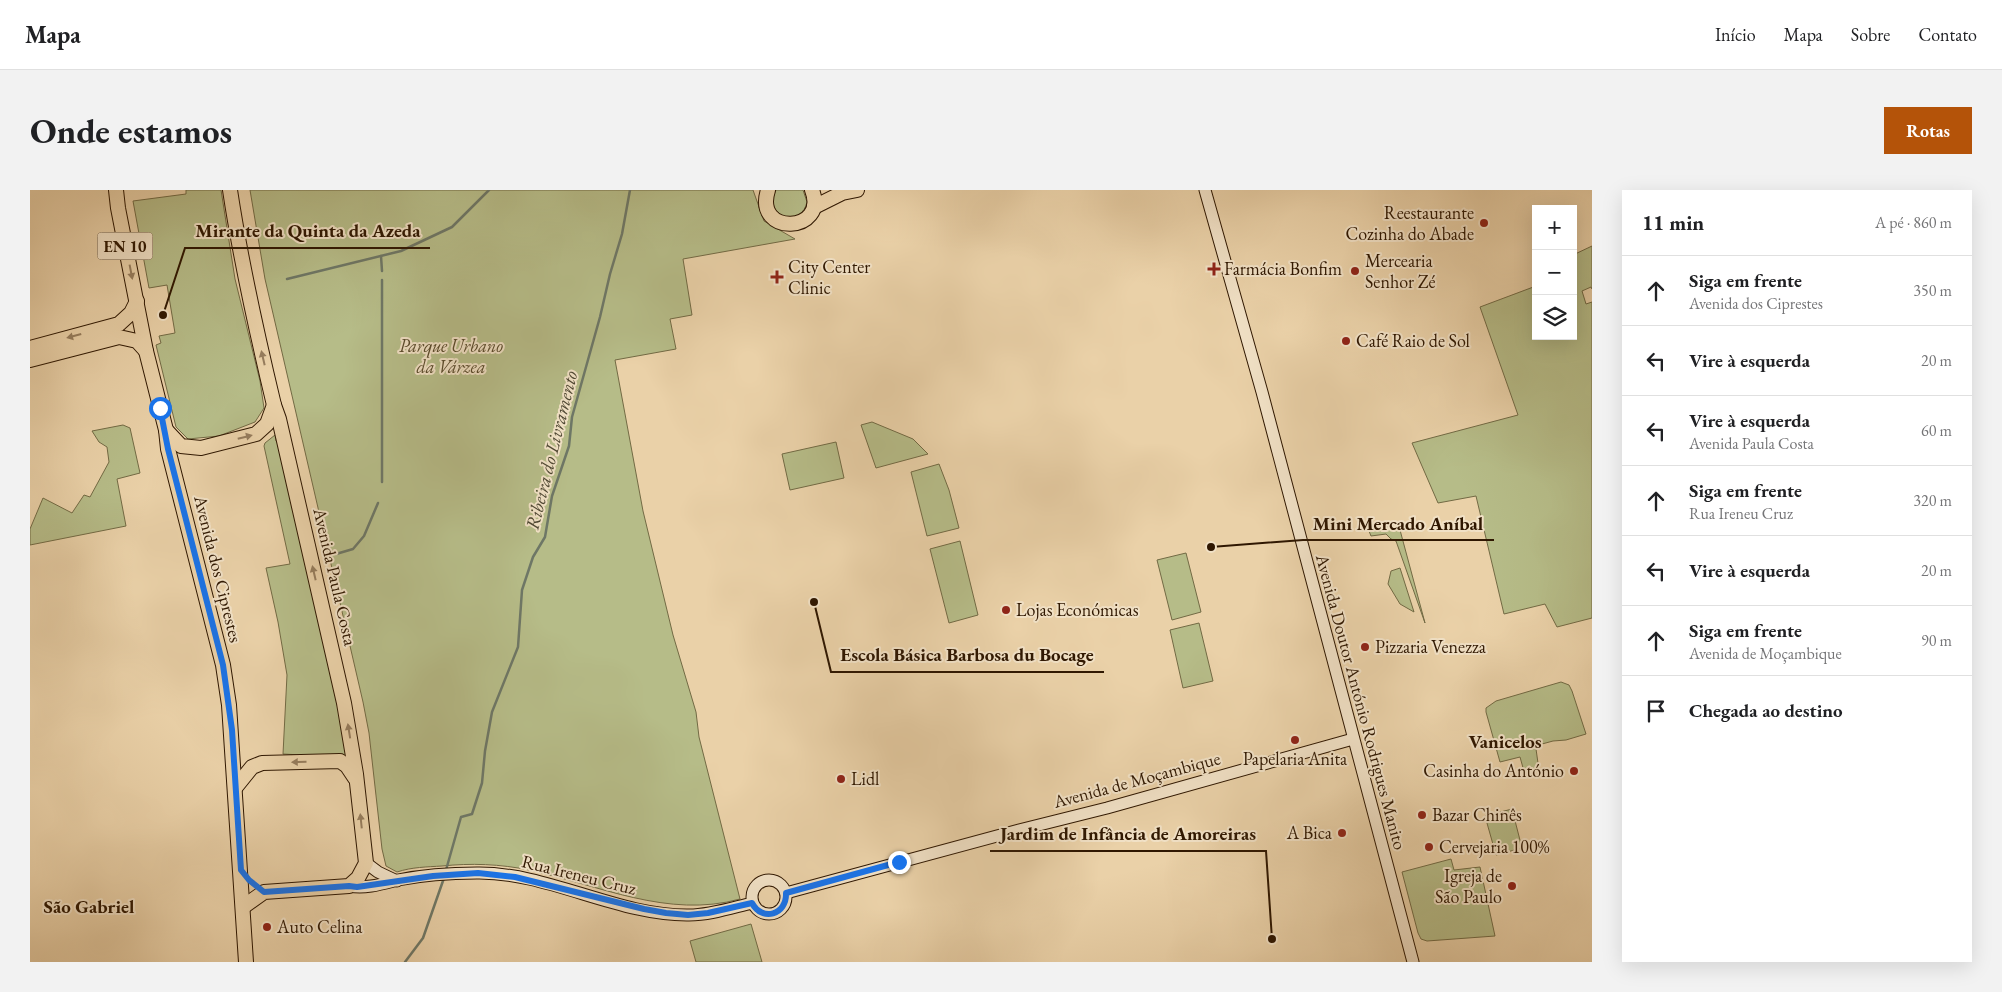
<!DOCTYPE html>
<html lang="pt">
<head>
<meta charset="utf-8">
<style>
  :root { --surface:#fff; --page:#f2f2f2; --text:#202124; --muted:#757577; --line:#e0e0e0; --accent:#b45309 }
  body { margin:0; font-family:"EB Garamond",serif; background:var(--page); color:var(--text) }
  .controls { position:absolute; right:15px; top:15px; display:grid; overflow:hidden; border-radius:0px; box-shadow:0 5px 20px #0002 }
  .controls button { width:45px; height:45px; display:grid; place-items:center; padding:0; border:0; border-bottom:1px solid var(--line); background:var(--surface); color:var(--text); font:25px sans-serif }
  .stop { position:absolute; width:15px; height:15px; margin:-11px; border:4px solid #1a73e8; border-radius:50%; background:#fff }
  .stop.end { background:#1a73e8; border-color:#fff; box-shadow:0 1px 5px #0008 }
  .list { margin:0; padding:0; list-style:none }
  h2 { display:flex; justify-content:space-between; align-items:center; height:65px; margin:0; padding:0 20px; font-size:21px }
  h2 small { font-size:16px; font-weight:400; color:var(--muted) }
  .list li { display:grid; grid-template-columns:32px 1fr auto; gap:15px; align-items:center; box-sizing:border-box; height:70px; padding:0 20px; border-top:1px solid var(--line) }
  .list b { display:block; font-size:19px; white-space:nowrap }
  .list p { margin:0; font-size:16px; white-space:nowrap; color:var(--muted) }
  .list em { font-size:16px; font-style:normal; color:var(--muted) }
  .icon { flex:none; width:28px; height:28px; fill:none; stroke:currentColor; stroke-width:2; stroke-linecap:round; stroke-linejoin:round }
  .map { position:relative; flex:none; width:1562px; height:772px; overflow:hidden; border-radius:0px }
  header { display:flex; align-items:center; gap:30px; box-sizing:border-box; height:70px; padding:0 25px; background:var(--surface); border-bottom:1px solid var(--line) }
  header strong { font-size:24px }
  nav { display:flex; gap:28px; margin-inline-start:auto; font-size:18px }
  .intro { display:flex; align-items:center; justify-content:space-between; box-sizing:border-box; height:120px; padding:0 30px }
  h1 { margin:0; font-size:35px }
  .button { padding:12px 22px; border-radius:0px; background:var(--accent); color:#fff; font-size:18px; font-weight:700 }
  main { display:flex; gap:30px; padding:0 30px }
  aside { flex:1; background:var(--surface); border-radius:0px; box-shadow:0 5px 20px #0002 }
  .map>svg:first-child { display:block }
</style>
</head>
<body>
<header>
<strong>Mapa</strong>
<nav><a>Início</a><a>Mapa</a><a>Sobre</a><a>Contato</a></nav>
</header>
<div class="intro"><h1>Onde estamos</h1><a class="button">Rotas</a></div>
<main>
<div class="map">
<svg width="1562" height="772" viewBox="0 0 1562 772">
  <rect width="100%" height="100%" fill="#ead1a8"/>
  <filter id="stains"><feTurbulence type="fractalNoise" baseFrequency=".004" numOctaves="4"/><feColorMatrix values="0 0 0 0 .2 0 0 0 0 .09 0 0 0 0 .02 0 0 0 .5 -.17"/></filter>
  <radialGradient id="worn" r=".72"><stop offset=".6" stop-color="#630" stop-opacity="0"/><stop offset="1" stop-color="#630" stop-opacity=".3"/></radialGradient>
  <g fill="#b6bc88" stroke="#726a44">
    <polygon points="156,0 191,0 205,89 230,191 234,218 225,232 189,246 158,249 146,237 126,155 131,153 129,146 145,143 137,95 119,98 103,11 156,4"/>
    <path d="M220,0H723L734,31L765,49L653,69L662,125L640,129L646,159L585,170L613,321L643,445L666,522L669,547L710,709C638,729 569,695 499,680C470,674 441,673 412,676C397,677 382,677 367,682L356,676L352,659L339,543L333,512L235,89Z"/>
    <path d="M746,0H773L777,12C770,41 732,25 746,0Z"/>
    <polygon points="1562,56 1562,99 1561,97 1552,101 1556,114 1562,112 1562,428 1527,437 1515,414 1474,424 1446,306 1408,313 1382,253 1488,225 1450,117 1506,96 1506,146 1543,146 1543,65"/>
    <polygon points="842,232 883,249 898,264 846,278 831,235"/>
    <polygon points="93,235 100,238 110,283 87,289 96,336 0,355 0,339 13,308 42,323 54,305 60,307 79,272 77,257 69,252 62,241"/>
    <polygon points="245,245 246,251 250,252 285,407 319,572 308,567 253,564 257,485 248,432 236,378 260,374 234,256 235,253"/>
    <polygon points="806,252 814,288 760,300 752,264"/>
    <polygon points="909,274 919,300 929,338 897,346 881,282"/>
    <polygon points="1362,335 1370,340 1395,433 1366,351 1361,349 1356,344 1341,346 1339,341"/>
    <polygon points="930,351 948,425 919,433 900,359"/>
    <polygon points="1156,363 1171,422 1142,430 1127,370"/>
    <polygon points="1370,378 1384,422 1370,414 1358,394 1361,381"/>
    <polygon points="1169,433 1183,491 1153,498 1140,440"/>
    <polygon points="1531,492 1539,495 1542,501 1556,544 1536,550 1523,551 1512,554 1506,559 1509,580 1495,585 1490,567 1470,572 1456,522 1456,518 1466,511"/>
    <polygon points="1482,619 1492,658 1466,665 1455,626"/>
    <polygon points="1421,669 1424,680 1450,677 1465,746 1397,751 1391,749 1388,743 1372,682"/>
    <polygon points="721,734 732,772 666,772 660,751"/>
  </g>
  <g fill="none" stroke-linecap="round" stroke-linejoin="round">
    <g stroke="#6e7766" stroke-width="2.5">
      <polyline points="351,66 352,81"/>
      <polyline points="257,89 371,61 422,37 459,0"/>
      <polyline points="352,90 352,292"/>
      <polyline points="306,364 323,359 334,346 348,313"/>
      <polyline points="416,680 431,627 442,624 452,593 455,561 462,522 488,457 492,400 503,367 515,347 522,306 539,256 542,227 570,127 580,84 592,44 600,0"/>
      <polyline points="375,772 393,748 414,688"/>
    </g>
    <g stroke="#2f1701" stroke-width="13">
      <g id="secondary">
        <polyline points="1175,0 1232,202 1383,772"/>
        <polyline points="336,673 348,682 367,691"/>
        <circle cx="739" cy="707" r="17"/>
        <path d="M319,696C336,699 352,694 368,690C393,685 421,683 447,683C518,682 588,726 659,725C680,725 701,718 722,713"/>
        <polyline points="756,703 989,640 1077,618 1323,549"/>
      </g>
    </g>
    <g stroke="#2f1701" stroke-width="16">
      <g id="primary">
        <polyline points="86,0 88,18 116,161 136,240 138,259 193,475 199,515 216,772"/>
        <path d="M200,0C211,73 227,144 244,215L249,229L314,513L326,584L336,673L328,688L319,696L234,702L213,717"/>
        <path d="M738,0C723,47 799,43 782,0"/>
        <polyline points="784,17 812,3 827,0"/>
        <polyline points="0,158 89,134 101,123 107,111"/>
        <polyline points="0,170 89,147 107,151 116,161"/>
        <polyline points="136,240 151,256 171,258 226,244 237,234 244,215"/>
        <polyline points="205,598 222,577 232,573 310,571 317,576 325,588"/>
      </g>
    </g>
    <use href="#secondary" stroke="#f1e1c6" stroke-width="11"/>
    <use href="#primary" stroke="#ead1a8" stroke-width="14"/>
  </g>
  <defs><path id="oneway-solid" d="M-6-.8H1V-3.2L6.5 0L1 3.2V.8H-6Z" transform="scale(1.25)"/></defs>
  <g fill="#967d5d">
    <use href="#oneway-solid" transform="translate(101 82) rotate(79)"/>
    <use href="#oneway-solid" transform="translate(44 146) rotate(165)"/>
    <use href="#oneway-solid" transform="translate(233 168) rotate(-103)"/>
    <use href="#oneway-solid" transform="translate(215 247) rotate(-14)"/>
    <use href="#oneway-solid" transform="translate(284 383) rotate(-103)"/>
    <use href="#oneway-solid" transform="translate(319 541) rotate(-99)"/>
    <use href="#oneway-solid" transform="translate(269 572) rotate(179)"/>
    <use href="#oneway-solid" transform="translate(331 631) rotate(-96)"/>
  </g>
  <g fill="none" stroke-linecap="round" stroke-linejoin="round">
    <path stroke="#1a73e8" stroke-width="6" d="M130,218L138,259L193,475L202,540L211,680L219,690L234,702L319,696L327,697L403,686L448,683L485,687L614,719L636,723L658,725L678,723L722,713C732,732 757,725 756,703L869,672"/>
  </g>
  <g fill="#8f2418" stroke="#f1e1c6" stroke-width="2">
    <circle cx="1454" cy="33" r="5"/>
    <path d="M1181.5 71.5h5v5h5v5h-5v5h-5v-5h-5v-5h5z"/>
    <circle cx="1325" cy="81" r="5"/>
    <path d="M744.5 79.5h5v5h5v5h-5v5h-5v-5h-5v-5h5z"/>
    <circle cx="1316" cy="151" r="5"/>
    <circle cx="976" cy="420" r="5"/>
    <circle cx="1335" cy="457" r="5"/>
    <circle cx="1265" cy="550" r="5"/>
    <circle cx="1544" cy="581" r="5"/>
    <circle cx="811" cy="589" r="5"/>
    <circle cx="1392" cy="625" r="5"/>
    <circle cx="1312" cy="643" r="5"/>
    <circle cx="1399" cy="657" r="5"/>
    <circle cx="1482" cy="696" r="5"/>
    <circle cx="237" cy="737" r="5"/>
  </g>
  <g text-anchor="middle" stroke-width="4" stroke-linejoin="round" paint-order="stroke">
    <rect fill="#f1e1c6" stroke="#69543c" stroke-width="1" x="67.5" y="42.5" width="55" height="27" rx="4"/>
    <g font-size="16" font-weight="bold" fill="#2f1701">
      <text x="95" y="62">EN 10</text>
    </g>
    <g font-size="18" fill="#2f1701" stroke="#f1e1c6" text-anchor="start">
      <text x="1444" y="29" text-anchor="end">Reestaurante<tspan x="1444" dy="21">Cozinha do Abade</tspan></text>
      <text x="1335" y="77">Mercearia<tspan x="1335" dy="21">Senhor Zé</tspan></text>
      <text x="758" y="83">City Center<tspan x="758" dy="21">Clinic</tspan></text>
      <text x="1194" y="85">Farmácia Bonfim</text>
      <text x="1326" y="157">Café Raio de Sol</text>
      <text x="986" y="426">Lojas Económicas</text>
      <text x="1345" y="463">Pizzaria Venezza</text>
      <text x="1265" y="575" text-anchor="middle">Papelaria Anita</text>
      <text x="1534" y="587" text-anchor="end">Casinha do António</text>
      <text x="821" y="595">Lidl</text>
      <text x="1402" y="631">Bazar Chinês</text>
      <text x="1302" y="649" text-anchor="end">A Bica</text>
      <text x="1409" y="663">Cervejaria 100%</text>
      <text x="1472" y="692" text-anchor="end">Igreja de<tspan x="1472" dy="21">São Paulo</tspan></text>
      <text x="247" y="743">Auto Celina</text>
    </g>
    <g font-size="18" font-style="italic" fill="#58492a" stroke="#f1e1c6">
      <text x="421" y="162">Parque Urbano<tspan x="421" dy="21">da Várzea</tspan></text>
    </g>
    <g font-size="18" fill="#2f1701" stroke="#f1e1c6">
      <text transform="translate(188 379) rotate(76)" y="6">Avenida dos Ciprestes</text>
      <text transform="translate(305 387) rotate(77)" y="6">Avenida Paula Costa</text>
      <text transform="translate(1331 512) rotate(75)" y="6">Avenida Doutor António Rodrigues Manito</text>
      <text transform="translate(1107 590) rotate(-15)" y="6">Avenida de Moçambique</text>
      <text transform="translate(549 685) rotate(14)" y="6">Rua Ireneu Cruz</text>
    </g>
    <g font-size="19" font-style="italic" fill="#4e4733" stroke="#f1e1c6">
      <text transform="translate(521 260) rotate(-76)" y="7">Ribeira do Livramento</text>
    </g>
    <g font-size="19" font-weight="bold" fill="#2f1701" stroke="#f1e1c6">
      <text x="1475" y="558">Vanicelos</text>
      <text x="59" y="723">São Gabriel</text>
    </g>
  </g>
  <path fill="none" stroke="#2f1701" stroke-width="2" d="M133 125L155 58H400M1181 357L1273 350H1464M784 412L801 482H1074M1242 749L1236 661H960"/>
  <g fill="#2f1701" stroke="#f1e1c6" stroke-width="2">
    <circle cx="133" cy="125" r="5"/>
    <circle cx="1181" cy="357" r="5"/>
    <circle cx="784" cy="412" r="5"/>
    <circle cx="1242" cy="749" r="5"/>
  </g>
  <g font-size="19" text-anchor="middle" font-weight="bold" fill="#2f1701" stroke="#f1e1c6" stroke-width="4" stroke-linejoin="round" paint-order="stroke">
    <text x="278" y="47">Mirante da Quinta da Azeda</text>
    <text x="1368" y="340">Mini Mercado Aníbal</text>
    <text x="937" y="471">Escola Básica Barbosa du Bocage</text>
    <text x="1098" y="650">Jardim de Infância de Amoreiras</text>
  </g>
  <rect width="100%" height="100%" filter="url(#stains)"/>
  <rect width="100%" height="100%" fill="url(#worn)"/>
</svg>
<div class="controls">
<button>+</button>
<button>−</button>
<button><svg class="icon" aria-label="layers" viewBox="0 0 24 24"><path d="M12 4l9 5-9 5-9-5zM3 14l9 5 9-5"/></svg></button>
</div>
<div class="stop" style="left:130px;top:218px"></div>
<div class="stop end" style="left:869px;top:672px"></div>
</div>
<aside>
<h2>11 min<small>A pé · 860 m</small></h2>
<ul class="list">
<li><svg class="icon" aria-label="ahead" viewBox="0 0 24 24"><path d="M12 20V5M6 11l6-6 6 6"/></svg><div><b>Siga em frente</b><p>Avenida dos Ciprestes</p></div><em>350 m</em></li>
<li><svg class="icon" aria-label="left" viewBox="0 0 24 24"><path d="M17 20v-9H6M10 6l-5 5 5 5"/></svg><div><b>Vire à esquerda</b></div><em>20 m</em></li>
<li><svg class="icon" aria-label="left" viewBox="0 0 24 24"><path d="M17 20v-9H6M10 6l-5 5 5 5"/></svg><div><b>Vire à esquerda</b><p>Avenida Paula Costa</p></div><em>60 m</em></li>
<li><svg class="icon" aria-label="ahead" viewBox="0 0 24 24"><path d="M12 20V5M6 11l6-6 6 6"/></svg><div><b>Siga em frente</b><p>Rua Ireneu Cruz</p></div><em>320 m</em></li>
<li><svg class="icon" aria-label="left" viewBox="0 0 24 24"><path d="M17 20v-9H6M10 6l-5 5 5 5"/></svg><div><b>Vire à esquerda</b></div><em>20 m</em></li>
<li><svg class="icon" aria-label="ahead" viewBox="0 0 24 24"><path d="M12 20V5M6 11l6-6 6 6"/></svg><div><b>Siga em frente</b><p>Avenida de Moçambique</p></div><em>90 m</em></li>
<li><svg class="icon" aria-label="arrive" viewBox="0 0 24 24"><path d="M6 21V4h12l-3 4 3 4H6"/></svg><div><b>Chegada ao destino</b></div></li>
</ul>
</aside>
</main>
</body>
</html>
